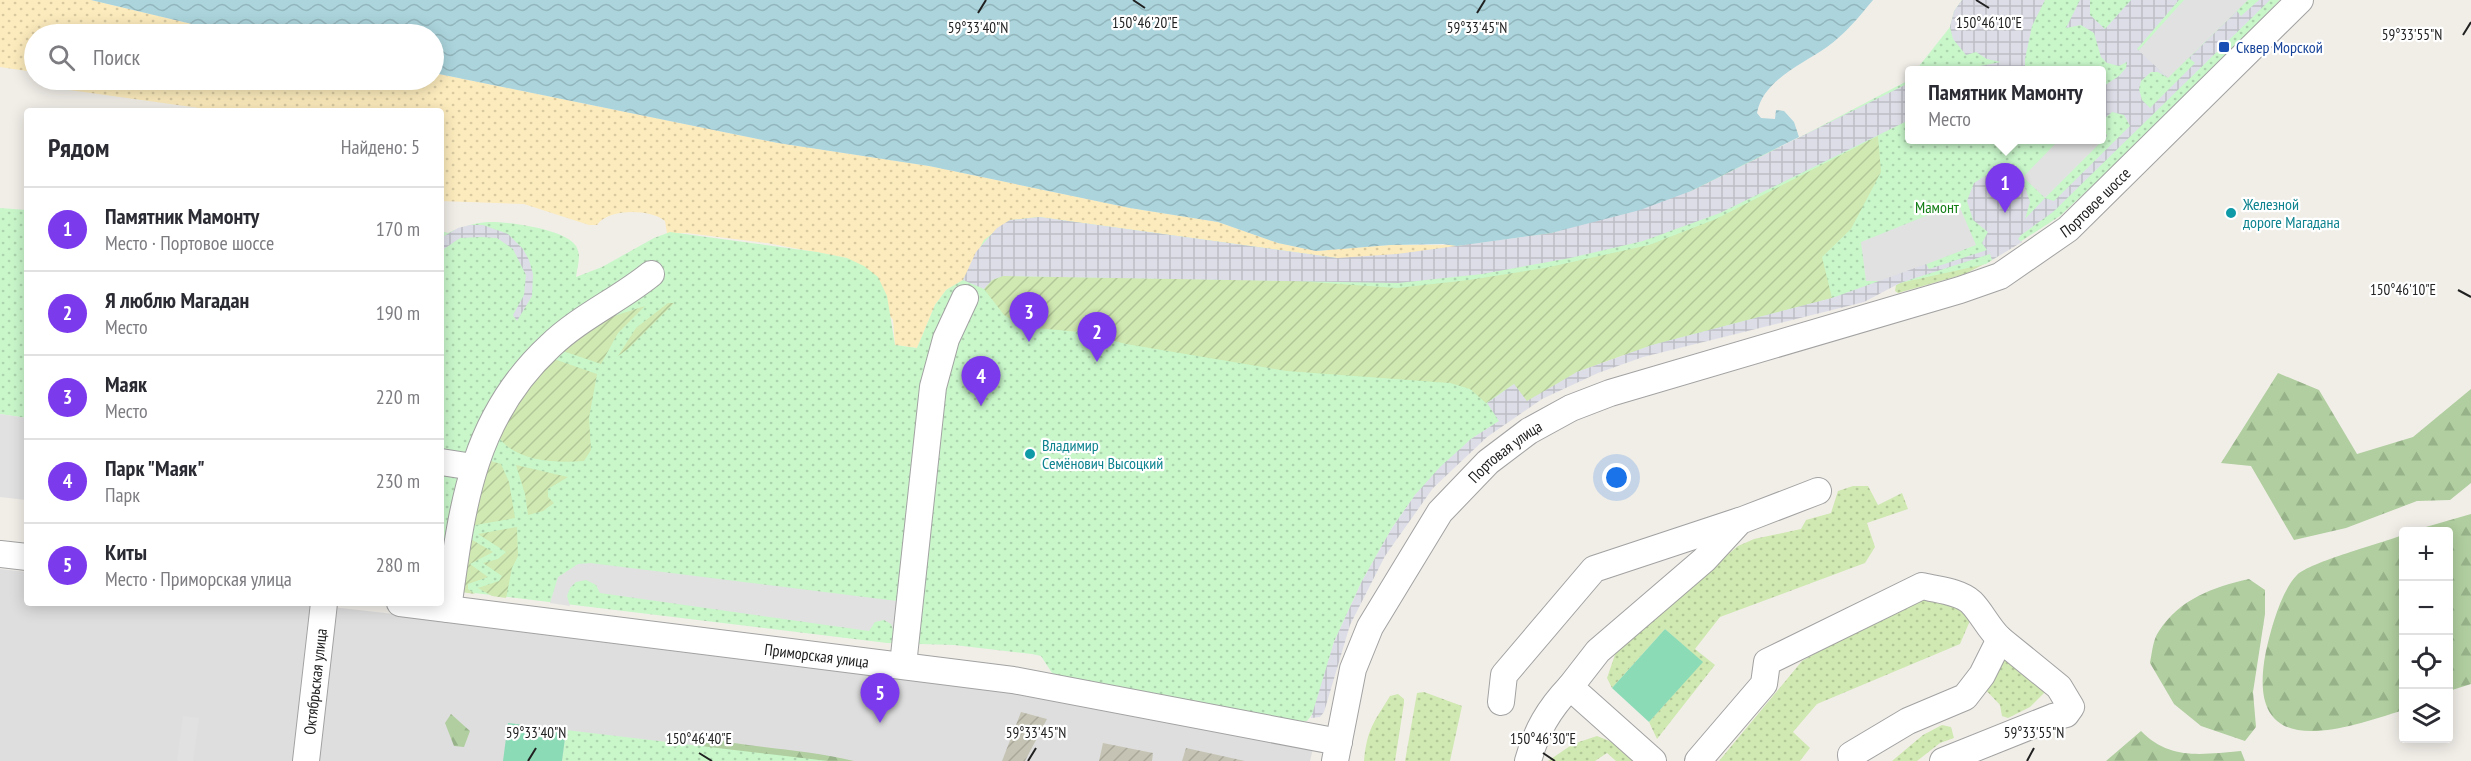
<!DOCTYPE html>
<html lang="ru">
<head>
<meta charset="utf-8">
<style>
  :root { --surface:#fff; --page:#f7f7f7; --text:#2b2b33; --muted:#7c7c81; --line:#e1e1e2; --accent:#7c3aed }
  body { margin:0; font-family:"PT Sans Narrow",sans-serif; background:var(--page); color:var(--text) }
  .controls { position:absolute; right:18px; bottom:18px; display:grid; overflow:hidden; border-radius:6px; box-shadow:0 3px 15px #0003 }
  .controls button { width:54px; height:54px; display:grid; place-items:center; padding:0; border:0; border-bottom:2px solid var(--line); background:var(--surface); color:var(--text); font:30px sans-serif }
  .you { position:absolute; left:1617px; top:478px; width:21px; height:21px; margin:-15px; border:4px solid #fff; border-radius:50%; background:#1a73e8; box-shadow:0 0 0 9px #1a73e833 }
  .badge { display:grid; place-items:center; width:39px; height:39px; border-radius:50%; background:var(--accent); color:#fff; font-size:20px; font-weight:700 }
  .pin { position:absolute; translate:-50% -50px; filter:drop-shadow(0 2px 3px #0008) }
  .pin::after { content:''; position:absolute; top:32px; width:21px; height:18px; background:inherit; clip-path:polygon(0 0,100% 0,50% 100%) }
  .popup { position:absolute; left:1905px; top:66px; width:201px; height:78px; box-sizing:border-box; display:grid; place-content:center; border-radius:6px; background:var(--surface); filter:drop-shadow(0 2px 4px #0005); font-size:20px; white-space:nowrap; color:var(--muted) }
  .popup b { font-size:22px; color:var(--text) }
  .popup::after { content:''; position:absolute; left:50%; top:100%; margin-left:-12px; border:12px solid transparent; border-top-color:var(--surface) }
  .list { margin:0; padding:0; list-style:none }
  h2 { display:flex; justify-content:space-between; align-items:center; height:78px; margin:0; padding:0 24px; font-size:26px }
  h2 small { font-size:20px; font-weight:400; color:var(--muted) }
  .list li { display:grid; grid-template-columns:39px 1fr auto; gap:18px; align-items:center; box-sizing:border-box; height:84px; padding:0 24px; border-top:2px solid var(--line) }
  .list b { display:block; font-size:22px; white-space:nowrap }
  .list p { margin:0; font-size:20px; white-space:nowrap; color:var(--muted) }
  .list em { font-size:20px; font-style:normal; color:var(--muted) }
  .icon { flex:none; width:33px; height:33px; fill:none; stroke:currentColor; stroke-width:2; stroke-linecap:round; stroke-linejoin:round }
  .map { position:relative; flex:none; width:2471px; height:761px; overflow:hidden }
  .search { position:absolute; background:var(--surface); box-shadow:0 3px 15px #0003; left:24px; top:24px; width:420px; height:66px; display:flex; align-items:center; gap:15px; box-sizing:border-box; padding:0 21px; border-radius:33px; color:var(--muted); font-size:22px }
  .panel { position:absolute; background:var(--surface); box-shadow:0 3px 15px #0003; left:24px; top:108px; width:420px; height:498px; border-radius:6px }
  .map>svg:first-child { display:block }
</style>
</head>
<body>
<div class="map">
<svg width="2471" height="761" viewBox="0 0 2471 761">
  <defs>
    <pattern id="construction-furrows" width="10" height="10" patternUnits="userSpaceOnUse" patternTransform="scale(1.5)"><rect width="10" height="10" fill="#c5c4b4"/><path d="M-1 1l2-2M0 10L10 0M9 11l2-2" fill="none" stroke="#a9a89a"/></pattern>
    <pattern id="grass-dots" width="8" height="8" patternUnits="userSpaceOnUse" patternTransform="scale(1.5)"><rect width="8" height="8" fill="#d0e8b1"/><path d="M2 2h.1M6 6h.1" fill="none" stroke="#b2c798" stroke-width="1.8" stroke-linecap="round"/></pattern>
    <pattern id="forest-firs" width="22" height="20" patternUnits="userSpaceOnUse" patternTransform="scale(1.5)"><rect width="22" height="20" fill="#b0ce9f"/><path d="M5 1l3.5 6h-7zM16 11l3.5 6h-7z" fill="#97b189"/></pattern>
    <pattern id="sand-dots" width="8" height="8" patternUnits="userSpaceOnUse" patternTransform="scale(1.5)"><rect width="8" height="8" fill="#fcebbc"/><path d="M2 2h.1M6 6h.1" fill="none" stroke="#d8c9a1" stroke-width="1.8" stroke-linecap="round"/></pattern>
    <pattern id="park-dots" width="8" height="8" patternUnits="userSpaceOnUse" patternTransform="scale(1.5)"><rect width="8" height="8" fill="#c9f7ca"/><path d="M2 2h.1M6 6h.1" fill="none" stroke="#acd3ad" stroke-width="1.8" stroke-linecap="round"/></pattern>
    <pattern id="garden-furrows" width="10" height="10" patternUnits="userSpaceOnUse" patternTransform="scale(1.5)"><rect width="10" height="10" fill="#d0e8b1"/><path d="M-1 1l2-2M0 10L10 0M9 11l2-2" fill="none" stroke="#b2c798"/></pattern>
    <pattern id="plaza-grid" width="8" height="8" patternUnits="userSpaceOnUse" patternTransform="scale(1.5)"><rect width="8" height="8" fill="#dddde7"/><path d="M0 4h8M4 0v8" fill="none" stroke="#bdbdc6"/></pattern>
    <pattern id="water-waves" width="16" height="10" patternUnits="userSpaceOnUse" patternTransform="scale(1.5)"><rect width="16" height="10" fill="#abd4dc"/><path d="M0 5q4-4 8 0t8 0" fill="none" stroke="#93b6bc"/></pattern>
  </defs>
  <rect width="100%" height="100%" fill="#f1eee8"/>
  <polygon fill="#dfdede" points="0,569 27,572 27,603 297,603 853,666 1314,744 1310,761 0,761"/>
  <g fill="url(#construction-furrows)">
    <polygon points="1021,712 1047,719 1025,761 1002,761"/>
    <polygon points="1103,743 1153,753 1152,761 1099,761"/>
    <polygon points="1186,748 1245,761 1182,761"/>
  </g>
  <g fill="url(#grass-dots)">
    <polygon points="1992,260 1965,274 1898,293 1895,291 1896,285 1900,283"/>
    <polygon points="1853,486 1868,486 1878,505 1902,493 1908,509 1867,523 1875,547 1865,563 1720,617 1695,649 1715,665 1657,739 1649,722 1702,662 1665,629 1612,688 1607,678 1618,646 1738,546 1754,539 1801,529 1806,520 1831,513 1838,491"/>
    <polygon points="1923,594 1956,602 1972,616 1960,644 1817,704 1793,732 1810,748 1800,761 1719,761 1802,661"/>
    <polygon points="2001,655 2047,690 2030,707 2008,718 2002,716 2000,705 1981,685"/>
    <polygon points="1424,692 1462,706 1450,761 1405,761 1417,693"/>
    <path d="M1398,694L1404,699V703L1395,761H1364C1367,729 1374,722 1390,696Z"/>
    <polygon points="1942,725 1951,727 1954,738 1940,743 1917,761 1892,761 1923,735"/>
    <polygon points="1597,736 1617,744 1637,761 1616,761 1607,753 1595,761 1548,761 1573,744"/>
  </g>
  <g fill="url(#forest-firs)">
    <polygon points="2278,373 2319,390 2357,454 2413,437 2471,389 2471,483 2450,500 2417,501 2346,528 2294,540 2251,466 2221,463"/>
    <polygon points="2471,514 2471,684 2449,691 2448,532 2412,531"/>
    <path d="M2403,535V710C2334,733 2244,761 2266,651C2271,629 2281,591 2297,575C2310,562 2382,543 2403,535Z"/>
    <path d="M2249,579L2265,590V614L2253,692L2256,727L2245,741L2201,726L2174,704L2150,663C2152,653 2153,639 2159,631C2180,599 2213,587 2249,579Z"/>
    <polygon points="451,714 470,731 464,747 454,746 445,723"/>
    <path d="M2141,731C2170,761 2203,754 2241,751L2245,761H2106Z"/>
    <path d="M701,737C751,748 804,749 854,761H691L689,756Z"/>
  </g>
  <g fill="url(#sand-dots)">
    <polygon points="0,0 91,0 234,34 34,34 34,72 0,67"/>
    <path d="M434,73L778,143L929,166L1130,208L1218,222L1278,243L1316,251L1390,245H1472L1367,258H1337L1039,217L963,280L946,290L935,305L917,348L895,345L893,320L847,258L767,243L687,233H667L665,221C650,209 609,208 597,225H589L524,204L441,201V111H221L62,89L57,80H434Z"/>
  </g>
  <g fill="url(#park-dots)">
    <path d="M1962,0H2280L2176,107L2060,216L1986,264L1832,298L1619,356L1577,372L1471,439L1415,495L1392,528L1362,581L1334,642L1314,712L1307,721H1296L1063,678L1052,673L1041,656L1032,654L954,645L887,643L441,589V231L448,233C460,227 475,223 488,222C506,221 566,229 576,246C582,256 577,267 576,277L602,267L654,238L670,232L817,252L847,258L864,266L878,277L887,296L895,345L917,348L935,305L946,290L963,280L984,240L1010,220L1039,217L1337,258H1367L1523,239L1783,146L1909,80V140H2101V70H1916L1950,27L1954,11Z"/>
    <polygon points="0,208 27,210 27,418 0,414"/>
    <polygon points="566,730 828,761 562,761"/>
  </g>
  <g fill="url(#garden-furrows)">
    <polygon points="1878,136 1881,172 1851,229 1822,257 1832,298 1652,345 1577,372 1527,402 1514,384 1486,403 1470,389 1450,383 1287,371 1126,344 1080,332 1025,327 1004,315 984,289 992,280 1003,276 1296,281 1397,288 1469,280 1545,268 1649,245 1716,219"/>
    <polygon points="668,303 674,303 628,349 618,356 636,328"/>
    <polygon points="645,306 618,333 601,364 560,350 608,318"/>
    <path d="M551,358L597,374L589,418L591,450L584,461C554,463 515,462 497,435L510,412Z"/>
    <polygon points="487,460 501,464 509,482 515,518 470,526"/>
    <polygon points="516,465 568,477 548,489 548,497 554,503 543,511 528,515 525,494"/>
    <polygon points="517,527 518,556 512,568 506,598 492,596 478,588 499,581 502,576 483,563 498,559 506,552 478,534"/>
    <polygon points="469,538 493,552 470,564 488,577 468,584 468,589 475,594 461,592"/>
  </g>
  <g fill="#8bdbb7">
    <polygon points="1665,629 1703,662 1649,722 1612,688"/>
    <polygon points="508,723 566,730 562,761 503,761"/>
  </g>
  <g fill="#e1e1e1">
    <polygon points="2184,0 2248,0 2168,78 2138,51"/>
    <polygon points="2101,138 2103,140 2045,198 2023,177 2059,140"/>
    <polygon points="1958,203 1976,245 1883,281 1866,281 1861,242"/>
    <polygon points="0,414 27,418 27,500 0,497"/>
    <polygon points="590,563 897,601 894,632 891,624 884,620 875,622 869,631 600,593 596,585 586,580 576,582 570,588 567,596 570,606 550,603 558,577 578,564"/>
    <polygon points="183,716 199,718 193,761 177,761"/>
  </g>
  <g fill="url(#plaza-grid)">
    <polygon points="1962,0 2045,0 2032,26 2025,59 2025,70 1959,70 2001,62 1987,59 1976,52 1966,55 1953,39 1950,27 1954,11"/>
    <polygon points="2080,0 2090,0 2090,15 2105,29 2131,0 2179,0 2137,49 2168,78 2158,72 2151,72 2141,81 2139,89 2142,100 2150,108 2195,63 2189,58 2237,11 2241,16 2259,0 2270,0 2053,212 2021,235 2018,239 2022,242 1992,260 1990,254 1900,283 1864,302 1643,357 1598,373 1542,399 1487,437 1433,488 1385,556 1350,625 1324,712 1320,717 1311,718 1334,642 1362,581 1392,528 1415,495 1440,467 1471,439 1499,421 1487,403 1514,384 1527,401 1577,372 1652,345 1832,298 1926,264 1929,269 1987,250 1982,243 1988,232 1973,220 1967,201 1974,183 1990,173 2009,173 2024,184 2030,202 2025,219 2045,198 2054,201 2130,126 2124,115 2112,112 2103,120 2103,128 2107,136 2103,140 2101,138 2101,88 2119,76 2126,68 2127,62 2119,66 2107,63 2101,57 2094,33 2081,25 2066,28"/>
    <polygon points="1909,83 1909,120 1720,213 1643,241 1570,258 1482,274 1398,283 1003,276 992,280 984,289 963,280 976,252 997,228 1010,220 1039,217 1337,258 1397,254 1551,233 1691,191"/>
    <polygon points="470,225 483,225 508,234 523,249 529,260 533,274 532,296 517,321 513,315 524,295 526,275 513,249 497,238 481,237 460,238 441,251 441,238 458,228"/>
  </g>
  <path fill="url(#water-waves)" d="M91,0H1873C1859,17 1845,34 1827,47C1803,64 1763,80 1757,113L1761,118L1775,119L1776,110L1784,111L1794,122L1799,137L1691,191L1640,210L1551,233L1457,246L1443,244L1390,245L1316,251L1278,243L1218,222L1130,208L929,166L778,143L434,73V34H234Z"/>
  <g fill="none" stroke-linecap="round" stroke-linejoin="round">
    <g stroke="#a2a2a2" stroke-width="28">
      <g id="minor">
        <polyline points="441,462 473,467"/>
        <polyline points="0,554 27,557"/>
        <path id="s1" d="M400,603L1013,680L1339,742"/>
        <path d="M448,609C462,509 471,419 550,346C580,317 619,300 651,274"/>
        <polyline points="903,665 933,387 946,339 965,298"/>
        <polyline points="1570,687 1598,651 1704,560 1740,521 1818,491"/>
        <polyline points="1501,702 1504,675 1594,569 1739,521"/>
        <path id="s2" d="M306,761L324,603"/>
        <path id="s3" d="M1335,761L1353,669L1370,627L1440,512L1488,462L1529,431L1571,408L1610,393L1960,290L2000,276L2068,229L2300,0"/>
        <path d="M1528,761C1536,731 1549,709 1570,687L1653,761"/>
        <path d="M1698,761L1764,684L1767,662L1922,586C1937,590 1959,591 1971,602C1982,613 1988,628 2000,639"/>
        <polyline points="1852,761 1851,755 1908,721 1965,697 1982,675 2000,639 2059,687 2071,707 2066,714 2053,717 1943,761"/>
      </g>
    </g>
    <use href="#minor" stroke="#fff" stroke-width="26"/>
  </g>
  <path fill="none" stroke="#212121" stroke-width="2" d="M1133,0L1145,8M1976,0L1989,8M978,13L986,0M1477,13L1485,0M2463,35L2471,22M2458,290L2471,297M699,753L712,761M1543,753L1555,761M528,761L536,748M1028,761L1036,748M2027,761L2034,748"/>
  <rect fill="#1a4fb4" stroke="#fff" stroke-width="2" x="2218" y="41" width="12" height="12" rx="3"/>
  <g fill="#0f9aa8" stroke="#fff" stroke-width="2">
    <circle cx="2231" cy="213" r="6"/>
    <circle cx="1030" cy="454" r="6"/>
  </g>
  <g text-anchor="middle" stroke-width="4.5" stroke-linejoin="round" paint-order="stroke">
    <g font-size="16" fill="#164399" stroke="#fff" text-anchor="start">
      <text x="2236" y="53">Сквер Морской</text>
    </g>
    <g font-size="16" fill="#212121" stroke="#fff">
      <text dy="6" stroke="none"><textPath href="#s3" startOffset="1012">Портовое шоссе</textPath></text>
      <text dy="6" stroke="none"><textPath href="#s3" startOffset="363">Портовая улица</textPath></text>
      <text dy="6" stroke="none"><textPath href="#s1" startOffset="420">Приморская улица</textPath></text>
      <text dy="6" stroke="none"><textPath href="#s2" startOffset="80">Октябрьская улица</textPath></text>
    </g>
    <g font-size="16" fill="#0d838f" stroke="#fff" text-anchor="start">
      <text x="2243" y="210">Железной<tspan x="2243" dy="18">дороге Магадана</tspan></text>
      <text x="1042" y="451">Владимир<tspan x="1042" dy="18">Семёнович Высоцкий</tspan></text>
    </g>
    <g font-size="16" fill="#117d14" stroke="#fff">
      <text x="1937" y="213">Мамонт</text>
    </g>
  </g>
  <g font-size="15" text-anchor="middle" fill="#212121" stroke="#fff" stroke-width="4.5" stroke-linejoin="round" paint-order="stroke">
    <text x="1145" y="28">150°46'20"E</text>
    <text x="1989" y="28">150°46'10"E</text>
    <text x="978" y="33">59°33'40"N</text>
    <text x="1477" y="33">59°33'45"N</text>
    <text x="2412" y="40">59°33'55"N</text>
    <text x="2403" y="295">150°46'10"E</text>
    <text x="536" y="738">59°33'40"N</text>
    <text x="1036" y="738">59°33'45"N</text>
    <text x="2034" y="738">59°33'55"N</text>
    <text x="699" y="744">150°46'40"E</text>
    <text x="1543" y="744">150°46'30"E</text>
  </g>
</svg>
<div class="controls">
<button>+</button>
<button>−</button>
<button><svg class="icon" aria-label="locate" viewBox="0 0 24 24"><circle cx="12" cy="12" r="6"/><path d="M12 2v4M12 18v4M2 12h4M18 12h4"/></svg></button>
<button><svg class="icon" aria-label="layers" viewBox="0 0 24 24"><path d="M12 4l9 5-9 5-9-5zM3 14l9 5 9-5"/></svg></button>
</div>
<div class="you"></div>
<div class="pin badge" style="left:2005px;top:213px">1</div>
<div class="popup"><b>Памятник Мамонту</b>Место</div>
<div class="pin badge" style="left:1097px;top:362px">2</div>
<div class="pin badge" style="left:1029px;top:342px">3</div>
<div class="pin badge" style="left:981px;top:406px">4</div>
<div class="pin badge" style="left:880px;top:723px">5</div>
<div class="search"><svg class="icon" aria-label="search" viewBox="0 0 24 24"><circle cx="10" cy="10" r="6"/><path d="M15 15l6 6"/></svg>Поиск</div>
<section class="panel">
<h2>Рядом<small>Найдено: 5</small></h2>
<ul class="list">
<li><span class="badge">1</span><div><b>Памятник Мамонту</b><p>Место · Портовое шоссе</p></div><em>170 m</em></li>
<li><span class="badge">2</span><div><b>Я люблю Магадан</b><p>Место</p></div><em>190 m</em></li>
<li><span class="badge">3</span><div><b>Маяк</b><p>Место</p></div><em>220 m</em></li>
<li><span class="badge">4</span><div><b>Парк &quot;Маяк&quot;</b><p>Парк</p></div><em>230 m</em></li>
<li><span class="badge">5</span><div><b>Киты</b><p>Место · Приморская улица</p></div><em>280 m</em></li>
</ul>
</section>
</div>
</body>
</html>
